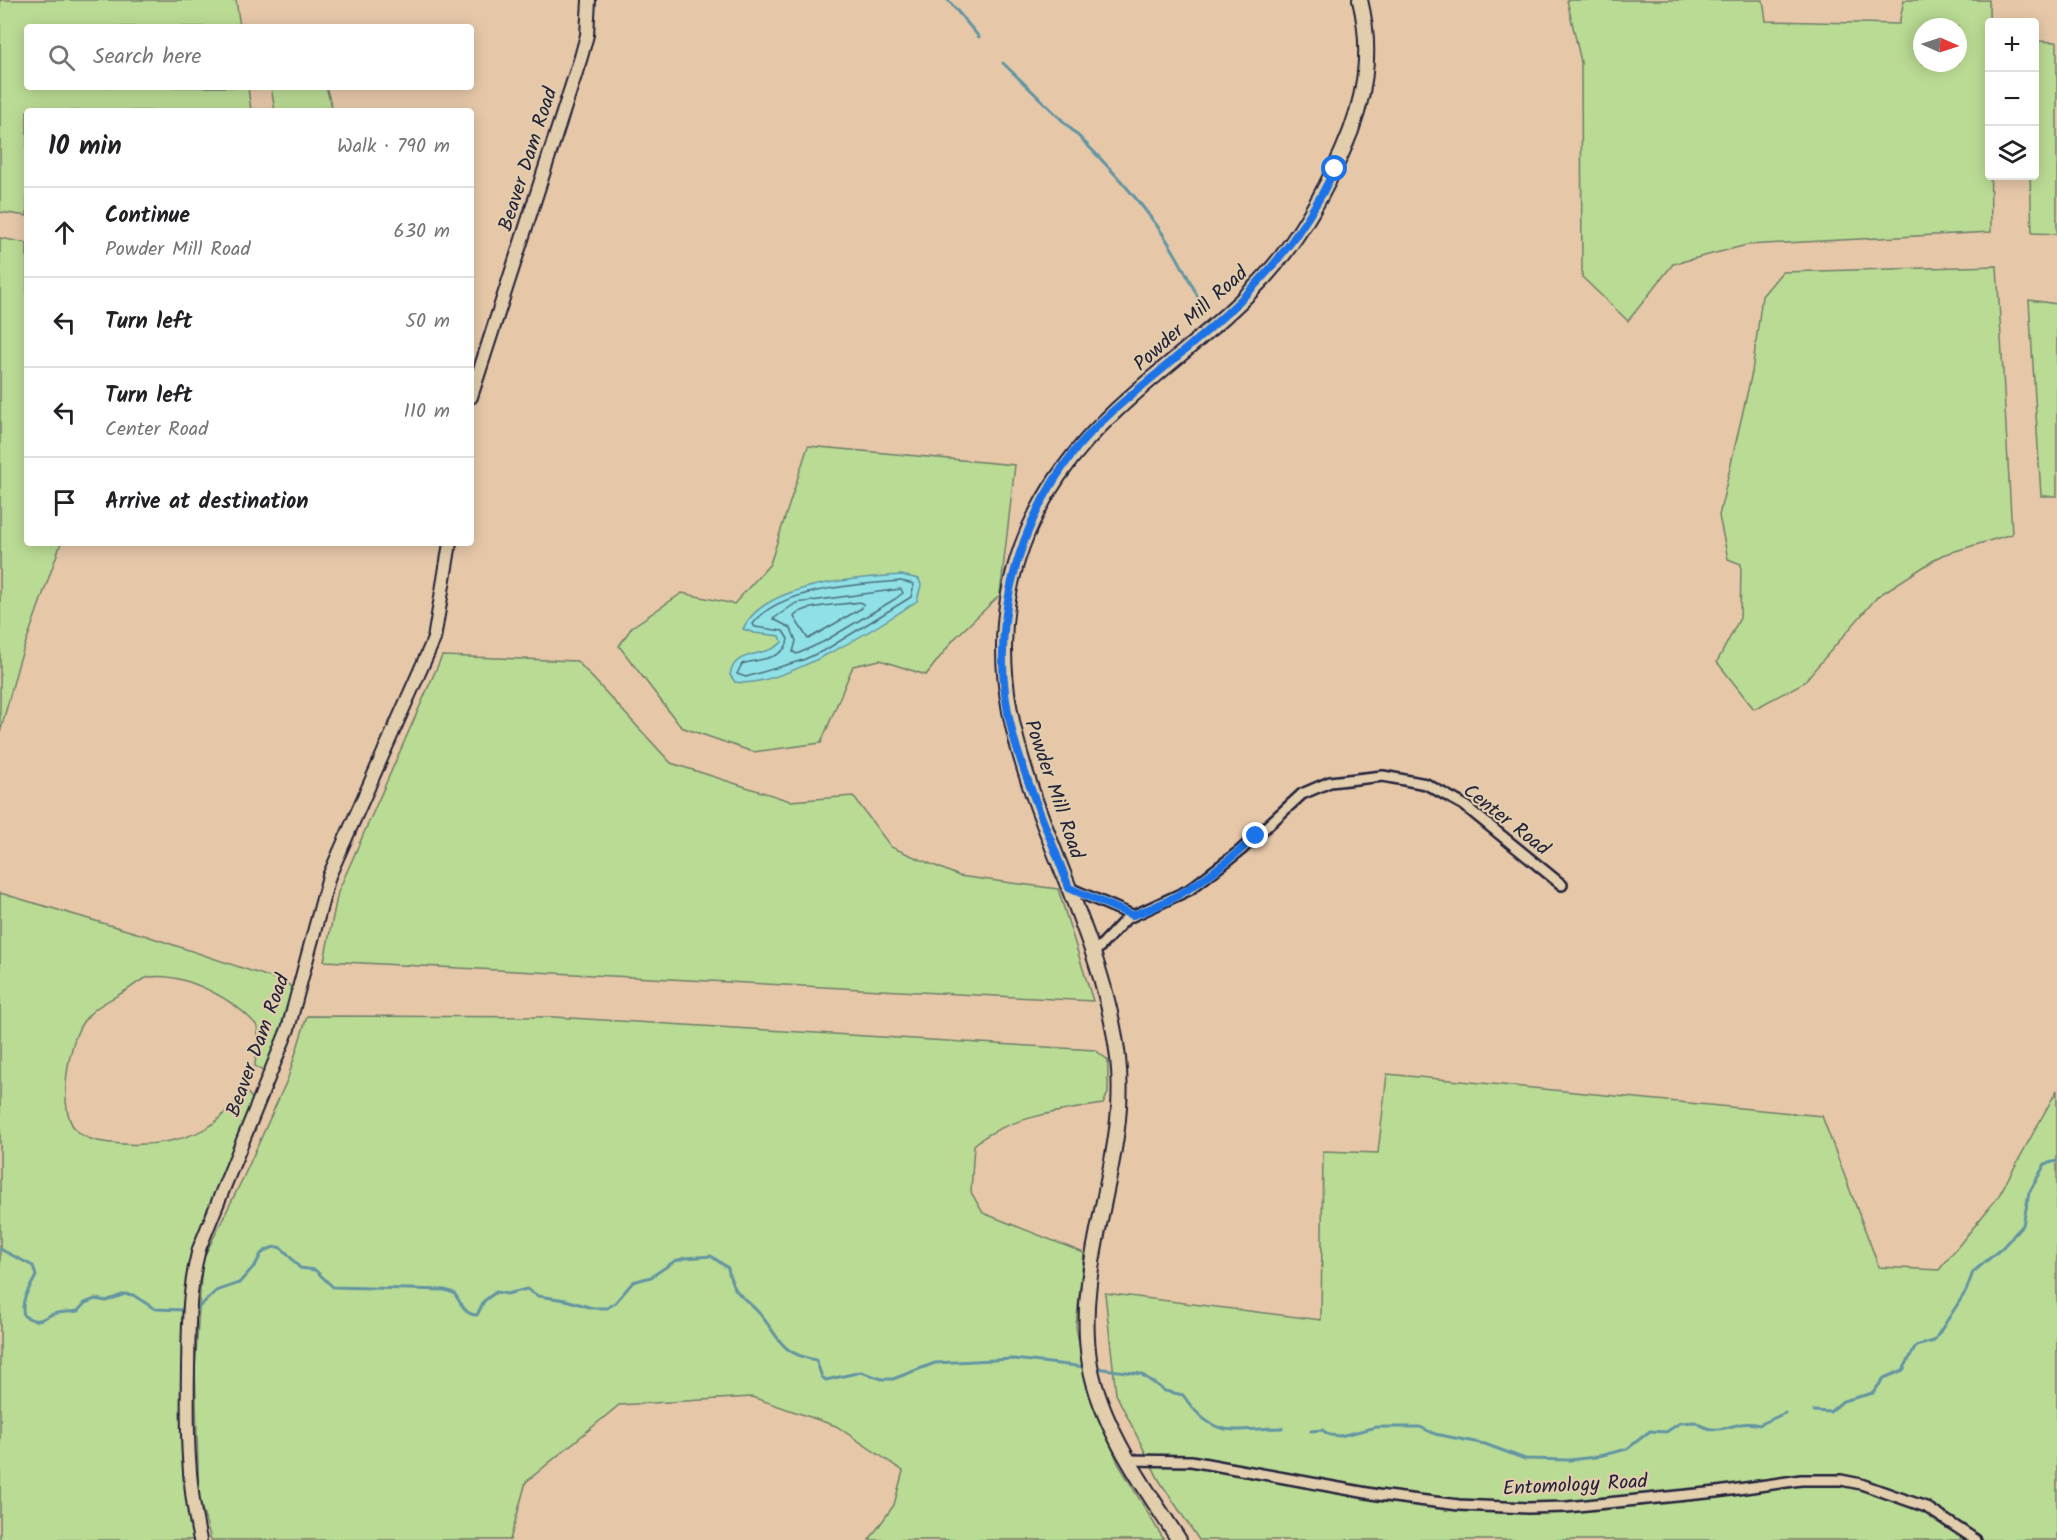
<!DOCTYPE html>
<html lang="en">
<head>
<meta charset="utf-8">
<style>
  :root { --surface:#fff; --page:#f2f2f2; --text:#202124; --muted:#757577; --line:#e0e0e0 }
  body { margin:0; font-family:Kalam,sans-serif; background:var(--page); color:var(--text) }
  .controls { position:absolute; right:18px; top:18px; display:grid; overflow:hidden; border-radius:6px; box-shadow:0 3px 15px #0003 }
  .controls button { width:54px; height:54px; display:grid; place-items:center; padding:0; border:0; border-bottom:2px solid var(--line); background:var(--surface); color:var(--text); font:30px sans-serif }
  .compass { position:absolute; left:1913px; top:18px; width:54px; height:54px; border-radius:50%; background:var(--surface); box-shadow:0 3px 15px #0003; rotate:93deg }
  .stop { position:absolute; width:18px; height:18px; margin:-14px; border:4px solid #1a73e8; border-radius:50%; background:#fff }
  .stop.end { background:#1a73e8; border-color:#fff; box-shadow:0 2px 6px #0008 }
  .list { margin:0; padding:0; list-style:none }
  h2 { display:flex; justify-content:space-between; align-items:center; height:78px; margin:0; padding:0 24px; font-size:26px }
  h2 small { font-size:20px; font-weight:400; color:var(--muted) }
  .list li { display:grid; grid-template-columns:39px 1fr auto; gap:18px; align-items:center; box-sizing:border-box; height:90px; padding:0 24px; border-top:2px solid var(--line) }
  .list b { display:block; font-size:22px; white-space:nowrap }
  .list p { margin:0; font-size:20px; white-space:nowrap; color:var(--muted) }
  .list em { font-size:20px; font-style:normal; color:var(--muted) }
  .icon { flex:none; width:33px; height:33px; fill:none; stroke:currentColor; stroke-width:2; stroke-linecap:round; stroke-linejoin:round }
  .map { position:relative; flex:none; width:2057px; height:1540px; overflow:hidden }
  .search { position:absolute; background:var(--surface); box-shadow:0 3px 15px #0003; left:24px; top:24px; width:450px; height:66px; display:flex; align-items:center; gap:15px; box-sizing:border-box; padding:0 21px; border-radius:6px; color:var(--muted); font-size:22px }
  .panel { position:absolute; background:var(--surface); box-shadow:0 3px 15px #0003; left:24px; top:108px; width:450px; height:438px; border-radius:6px }
  .map>svg:first-child { display:block }
</style>
</head>
<body>
<div class="map">
<svg width="2057" height="1540" viewBox="0 0 2057 1540">
  <rect width="100%" height="100%" fill="#e6c8a9"/>
  <filter id="ink" filterUnits="userSpaceOnUse"><feTurbulence type="fractalNoise" baseFrequency=".0167" numOctaves="2"/><feDisplacementMap in="SourceGraphic" scale="12" xChannelSelector="R" yChannelSelector="G"/><feConvolveMatrix kernelMatrix="1 2 1 2 8 2 1 2 1" color-interpolation-filters="sRGB"/></filter>
  <g filter="url(#ink)">
    <g fill="#badb94" stroke="#6e7e68" stroke-width="1.5" fill-rule="evenodd">
      <polygon points="0,0 236,0 240,27 27,27 27,87 248,87 251,111 27,111 27,216 0,212"/>
      <path d="M1567,0H1763L1766,21L1899,24L1904,0H1989L1991,232L1747,245L1673,264L1628,321L1582,277L1581,62ZM1922,27H1958V63H1922Z"/>
      <polygon points="2035,41 2057,42 2057,234 2032,233 2030,176 2034,176"/>
      <polygon points="271,87 326,87 333,111 275,111"/>
      <polygon points="0,238 27,243 27,543 61,543 19,662 0,733"/>
      <polygon points="1997,266 2012,534 1942,555 1878,596 1803,683 1754,709 1717,662 1740,618 1741,564 1728,559 1719,516 1752,372 1762,296 1782,272"/>
      <polygon points="2029,300 2057,304 2057,496 2041,496"/>
      <polygon points="808,446 1015,465 1000,595 954,639 926,675 880,660 853,666 821,743 753,752 681,727 619,646 632,627 682,593 734,604 770,564"/>
      <polygon points="442,656 577,661 671,763 790,801 853,796 891,847 959,876 1058,889 1093,1001 324,961 338,892"/>
      <path d="M0,893L147,936L284,982L300,992L269,1075L255,1066L258,1027C237,1001 185,972 150,977C140,979 135,985 127,990C112,999 94,1006 83,1022C68,1043 55,1115 79,1133C91,1142 109,1143 123,1144C152,1146 190,1141 214,1123C226,1113 235,1100 247,1092L257,1105L199,1249L187,1344L200,1540H0Z"/>
      <path d="M307,1016L554,1017L1095,1050L1108,1060V1093L1103,1104C1065,1110 1003,1118 974,1145L971,1192L983,1213L1084,1253L1076,1326L1086,1384L1118,1463L1164,1540H869L894,1505L903,1471L836,1426L752,1397L619,1405L526,1482L510,1540H211L199,1498L195,1369L202,1261L244,1176L288,1078Z"/>
      <polygon points="1387,1074 1822,1116 1879,1267 1939,1270 1998,1197 2057,1090 2057,1540 1199,1540 1159,1480 1116,1394 1105,1293 1321,1320 1323,1151 1378,1153"/>
    </g>
    <path fill="#8fe1e6" stroke="#6395a2" stroke-width="1.5" d="M901,575L919,579L921,585L917,601C880,626 778,690 735,682L730,675C734,648 768,658 782,642L780,636L754,633L743,629C764,583 856,578 901,575Z"/>
    <g fill="none" stroke-linecap="round" stroke-linejoin="round">
      <g stroke="#4e6e7f" stroke-width="1.5">
        <path d="M901,581L914,584L911,597L827,649L803,660L746,677L737,674L742,664C757,659 786,660 788,639L783,631L755,627L753,624C778,588 860,584 901,581Z"/>
        <polygon points="901,589 903,593 895,599 823,642 797,654 793,652 796,641 791,628 773,619 796,603"/>
        <path d="M860,602L863,604L862,608L808,639L794,617C802,604 844,605 860,602Z"/>
      </g>
      <g stroke="#6395a2" stroke-width="3">
        <polyline points="948,0 979,37"/>
        <path d="M1003,63C1056,115 1111,163 1155,223C1175,250 1190,281 1205,311"/>
        <path d="M0,1249L33,1266L36,1276C29,1290 20,1299 24,1316C43,1326 41,1316 57,1313C64,1312 71,1312 78,1311L85,1303L95,1299L106,1301L125,1294L133,1295L155,1309L185,1310"/>
        <path d="M192,1309H197L216,1291L239,1283L256,1264L261,1254C283,1237 285,1254 300,1268L315,1270L333,1287L445,1290L454,1293C461,1302 464,1315 477,1315L484,1301L496,1292L507,1294L527,1289L538,1296L566,1300L592,1308H607L615,1303L633,1282L651,1277L675,1261L685,1258L711,1256L728,1268C733,1296 743,1295 759,1313C781,1338 778,1353 816,1360L822,1377L826,1380L861,1372L882,1379H893L935,1363L1013,1359L1086,1367"/>
        <path d="M1096,1368L1141,1374L1165,1391L1183,1395C1215,1442 1233,1428 1282,1428"/>
        <polyline points="1814,1411 1830,1412 1843,1401 1873,1393 1884,1378 1903,1370 1916,1346 1934,1341 1966,1291 1973,1272 2002,1248 2023,1225 2029,1193 2045,1164 2057,1161"/>
        <path d="M1311,1431L1322,1430L1330,1435L1340,1436L1377,1427H1420L1435,1434L1485,1444L1525,1459L1569,1460L1595,1457L1627,1449L1650,1431L1666,1432L1680,1423L1695,1422C1722,1440 1732,1418 1759,1425L1785,1413"/>
      </g>
      <g stroke="#22223b" stroke-width="14">
        <g id="minor">
          <polyline points="1069,888 1132,915"/>
          <polyline points="1094,953 1126,919 1189,890 1241,850 1302,794 1330,782 1383,776 1426,784 1464,805 1562,885"/>
          <polyline points="1129,1460 1191,1461 1378,1495 1459,1505 1528,1508 1567,1507 1717,1492 1801,1480 1841,1480 1861,1484 1926,1507 1976,1540"/>
        </g>
      </g>
      <g stroke="#22223b" stroke-width="16">
        <g id="tertiary">
          <polyline points="471,397 581,57 587,35 589,0"/>
          <path d="M200,1540C187,1482 187,1426 188,1367C189,1323 188,1292 199,1249L288,1029L329,876L434,639L450,543"/>
        </g>
      </g>
      <g stroke="#22223b" stroke-width="18">
        <path id="secondary" d="M1179,1540C1144,1486 1102,1429 1090,1365C1072,1261 1130,1162 1118,1058C1097,880 954,731 1022,546C1068,422 1170,375 1255,287C1294,248 1321,200 1343,150C1365,101 1373,53 1360,0"/>
      </g>
      <use href="#minor" stroke="#e2cdac" stroke-width="9"/>
      <use href="#tertiary" stroke="#e2cdac" stroke-width="12"/>
      <use href="#secondary" stroke="#e2cdac" stroke-width="14"/>
    </g>
  </g>
  <g fill="none" stroke-linecap="round" stroke-linejoin="round" filter="url(#ink)">
    <path stroke="#1a73e8" stroke-width="8" d="M1256,836C1221,868 1182,899 1136,914L1132,915L1069,888C1051,837 1027,787 1013,735C987,636 1013,529 1076,449C1100,420 1130,396 1159,372C1235,308 1290,262 1335,169"/>
  </g>
  <g text-anchor="middle" stroke-width="4.5" stroke-linejoin="round" paint-order="stroke">
    <g font-size="20" fill="#22223b" stroke="#e2cdac">
      <text transform="translate(527 159) rotate(-72)" y="7">Beaver Dam Road</text>
      <text transform="translate(1190 318) rotate(-42)" y="7">Powder Mill Road</text>
      <text transform="translate(1055 789) rotate(71)" y="7">Powder Mill Road</text>
      <text transform="translate(1507 819) rotate(38)" y="7">Center Road</text>
      <text transform="translate(257 1045) rotate(-70)" y="7">Beaver Dam Road</text>
      <text transform="translate(1575 1484) rotate(-3)" y="7">Entomology Road</text>
    </g>
  </g>
</svg>
<div class="controls">
<button>+</button>
<button>−</button>
<button><svg class="icon" aria-label="layers" viewBox="0 0 24 24"><path d="M12 4l9 5-9 5-9-5zM3 14l9 5 9-5"/></svg></button>
</div>
<svg class="compass" viewBox="-18 -18 36 36"><path d="M0-13l5 13h-10z" fill="#e53935"/><path d="M0 13l5-13h-10z" fill="#757577"/></svg>
<div class="stop" style="left:1335px;top:169px"></div>
<div class="stop end" style="left:1256px;top:836px"></div>
<div class="search"><svg class="icon" aria-label="search" viewBox="0 0 24 24"><circle cx="10" cy="10" r="6"/><path d="M15 15l6 6"/></svg>Search here</div>
<section class="panel">
<h2>10 min<small>Walk · 790 m</small></h2>
<ul class="list">
<li><svg class="icon" aria-label="ahead" viewBox="0 0 24 24"><path d="M12 20V5M6 11l6-6 6 6"/></svg><div><b>Continue</b><p>Powder Mill Road</p></div><em>630 m</em></li>
<li><svg class="icon" aria-label="left" viewBox="0 0 24 24"><path d="M17 20v-9H6M10 6l-5 5 5 5"/></svg><div><b>Turn left</b></div><em>50 m</em></li>
<li><svg class="icon" aria-label="left" viewBox="0 0 24 24"><path d="M17 20v-9H6M10 6l-5 5 5 5"/></svg><div><b>Turn left</b><p>Center Road</p></div><em>110 m</em></li>
<li><svg class="icon" aria-label="arrive" viewBox="0 0 24 24"><path d="M6 21V4h12l-3 4 3 4H6"/></svg><div><b>Arrive at destination</b></div></li>
</ul>
</section>
</div>
</body>
</html>
